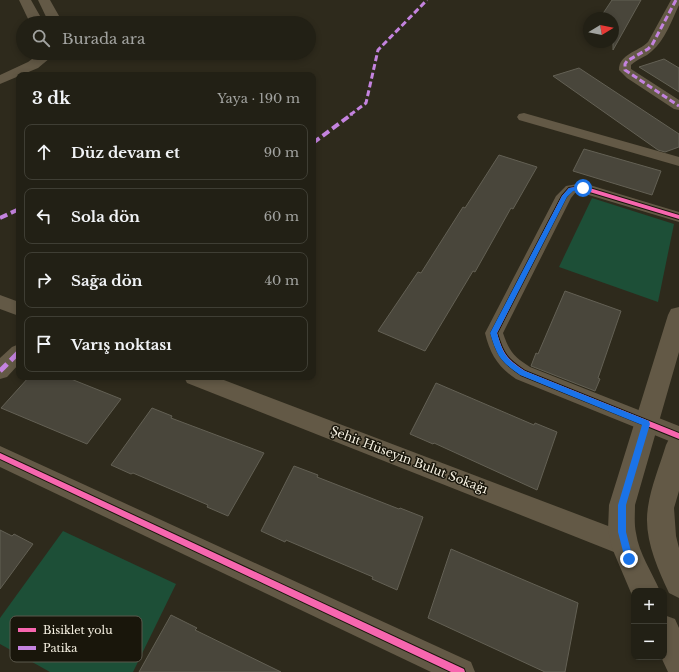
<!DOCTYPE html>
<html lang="tr">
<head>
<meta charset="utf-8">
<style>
  :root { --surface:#222015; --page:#2a281e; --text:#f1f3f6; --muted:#a2a3a0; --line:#3f3e34 }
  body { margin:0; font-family:"Libre Baskerville",serif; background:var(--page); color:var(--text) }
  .controls { position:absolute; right:12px; bottom:12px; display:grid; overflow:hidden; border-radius:8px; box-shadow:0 2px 6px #0003 }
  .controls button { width:36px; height:36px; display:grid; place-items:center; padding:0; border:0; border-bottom:1px solid var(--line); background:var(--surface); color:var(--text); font:20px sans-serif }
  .compass { position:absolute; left:583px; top:12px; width:36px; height:36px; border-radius:50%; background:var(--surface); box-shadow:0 2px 6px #0003; rotate:80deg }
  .stop { position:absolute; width:12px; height:12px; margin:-9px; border:3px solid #1a73e8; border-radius:50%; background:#fff }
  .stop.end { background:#1a73e8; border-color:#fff; box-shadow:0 1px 4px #0008 }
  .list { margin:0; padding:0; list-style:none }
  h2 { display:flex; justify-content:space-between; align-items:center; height:52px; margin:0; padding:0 16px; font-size:17px }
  h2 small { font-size:13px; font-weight:400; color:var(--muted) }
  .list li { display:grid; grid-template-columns:26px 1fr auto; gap:12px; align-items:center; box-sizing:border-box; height:56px; margin:0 8px 8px; padding:0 8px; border:1px solid var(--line); border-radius:8px }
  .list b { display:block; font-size:15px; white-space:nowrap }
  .list em { font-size:13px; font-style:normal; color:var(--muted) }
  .icon { flex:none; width:22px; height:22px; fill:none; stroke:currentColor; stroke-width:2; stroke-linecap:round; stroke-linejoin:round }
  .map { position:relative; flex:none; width:679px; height:672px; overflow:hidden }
  .search { position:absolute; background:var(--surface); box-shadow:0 2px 6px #0003; left:16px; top:16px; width:300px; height:44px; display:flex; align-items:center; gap:10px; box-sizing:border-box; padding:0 14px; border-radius:22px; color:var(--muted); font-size:15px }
  .panel { position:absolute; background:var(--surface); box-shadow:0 2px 6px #0003; left:16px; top:72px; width:300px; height:308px; border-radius:8px }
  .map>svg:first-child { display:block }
</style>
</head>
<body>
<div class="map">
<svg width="679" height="672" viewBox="0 0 679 672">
  <rect width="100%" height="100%" fill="#2e2a1c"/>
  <g fill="#1d4f37">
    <polygon points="592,198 674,224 658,302 559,267"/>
    <polygon points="63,531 176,584 133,672 50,672 0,644 0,618"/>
  </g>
  <g fill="#49463b" stroke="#636054">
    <polygon points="612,0 641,0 613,50 613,18 600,18"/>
    <polygon points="664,59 679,68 679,92 639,67"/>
    <polygon points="579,68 679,134 679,147 665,152 658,150 553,76"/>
    <polygon points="584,149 661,171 652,195 573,171"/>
    <polygon points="499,155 537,167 513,209 511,208 475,272 473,271 425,351 378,331 418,272 421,273 463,207 465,208"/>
    <polygon points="565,291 621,311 598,378 600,379 595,391 531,366 536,353 538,354"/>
    <polygon points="29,377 66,377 121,399 87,444 1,408"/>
    <polygon points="436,383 534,425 535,423 557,432 537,490 434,443 433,444 410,434"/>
    <polygon points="152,408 172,416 171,418 264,453 228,516 207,507 208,505 133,473 131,474 111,465"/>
    <polygon points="294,466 318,475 317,477 399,509 400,508 423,517 397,590 372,579 373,577 286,540 285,542 261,531"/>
    <polygon points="0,530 12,536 14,534 33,544 0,589"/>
    <polygon points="451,549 578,603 565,672 545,672 428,618"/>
    <polygon points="171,615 197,628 195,630 281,672 139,672"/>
  </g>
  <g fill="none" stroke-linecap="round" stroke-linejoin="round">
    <g fill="#635946" fill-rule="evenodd">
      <path d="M671,0H679V5C672,20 665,40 652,51C646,57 637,59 631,65V69L679,100V110L674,109L627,78L619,70C619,54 638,52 648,42Z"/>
      <polygon points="524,113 679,157 679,166 519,120 517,117 519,114"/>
      <path d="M583,183L679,212V222L582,193H575L571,198L503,333C509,351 514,357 530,367L679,426V445L516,379C498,367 490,354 485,333L556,196L566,186Z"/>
      <polygon points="0,295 19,302 19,316 0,309"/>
      <polygon points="19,344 19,364 7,377 0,379 0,358 12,347"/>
      <polygon points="184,377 216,377 624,532 633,536 636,544 633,552 624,556 187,383"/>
      <polygon points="0,446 471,662 475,672 431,672 0,467"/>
    </g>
    <g fill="#635946" fill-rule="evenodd">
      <polygon points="19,0 31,0 44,23 30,23"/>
      <polygon points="38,0 50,0 63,23 49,23"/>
      <polygon points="40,53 56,53 38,68 0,84 0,75 28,62"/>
      <path d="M679,307V352L635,505C635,514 634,524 636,533C639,554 652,572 660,591H634V600L612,548L608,530L609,505L668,315L671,309Z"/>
      <path d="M679,434V491L674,508L676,536L679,548V598L669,593C657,567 643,537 648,507C651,486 660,465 666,445L670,437Z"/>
      <polygon points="664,615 675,619 679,628 679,672 668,672 661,657 664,657"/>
    </g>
    <g stroke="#c483df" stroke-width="3" stroke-dasharray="6 3" stroke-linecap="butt">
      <polyline points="676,0 652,45 648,49 627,61 625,64 625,70 679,106"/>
      <polyline points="350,115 366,103 378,50 427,0"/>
    </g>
    <g stroke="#c483df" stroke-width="4" stroke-dasharray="8 4" stroke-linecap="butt">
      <polyline points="313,143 352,114"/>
      <polyline points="0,218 19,209"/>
    </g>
    <polyline stroke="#c483df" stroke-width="5" stroke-dasharray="10 5" stroke-linecap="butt" points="0,371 19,352"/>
    <g stroke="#19160b" stroke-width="2">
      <g id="cycleway">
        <path d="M583,186L679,215V219L583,190H572L566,197L497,333C503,354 507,359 525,371L679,433V439L521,375C502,362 497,355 491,333L562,196L569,188Z"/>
        <polygon points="0,453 464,669 465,672 451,672 0,459"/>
      </g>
    </g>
    <use href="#cycleway" fill="#f766af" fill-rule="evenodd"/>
  </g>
  <path fill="#1a73e8" d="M583,186L585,187V189L573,191L567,197L497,333C503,354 506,359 525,371L649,421L650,424L626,505V532L633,559L632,562L629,563L626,562L625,559L618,532V505L642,425L520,375C500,361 497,356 490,333L562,196L569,188Z"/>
  <g text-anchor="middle" stroke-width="3" stroke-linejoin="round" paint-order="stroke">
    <g font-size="12" fill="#f6f1e2" stroke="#19160b">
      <text transform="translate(409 460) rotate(21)" y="4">Şehit Hüseyin Bulut Sokağı</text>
    </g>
  </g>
  <rect x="10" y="616" width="132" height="46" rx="6" fill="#19160b" stroke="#5b584c" stroke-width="1"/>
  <rect x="18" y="628" width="18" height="4" fill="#f766af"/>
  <rect x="18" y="646" width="18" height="4" fill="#c483df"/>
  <g font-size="11" fill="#f6f1e2">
    <text x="43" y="634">Bisiklet yolu</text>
    <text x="43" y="652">Patika</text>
  </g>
</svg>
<div class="controls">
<button>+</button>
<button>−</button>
</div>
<svg class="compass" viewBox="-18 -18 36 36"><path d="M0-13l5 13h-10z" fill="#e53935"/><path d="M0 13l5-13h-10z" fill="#a2a3a0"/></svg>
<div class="stop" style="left:583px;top:188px"></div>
<div class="stop end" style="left:629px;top:559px"></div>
<div class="search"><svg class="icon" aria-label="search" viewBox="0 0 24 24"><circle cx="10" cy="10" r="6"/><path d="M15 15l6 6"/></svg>Burada ara</div>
<section class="panel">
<h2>3 dk<small>Yaya · 190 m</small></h2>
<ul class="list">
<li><svg class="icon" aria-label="ahead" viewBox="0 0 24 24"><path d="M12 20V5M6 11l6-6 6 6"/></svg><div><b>Düz devam et</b></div><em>90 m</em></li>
<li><svg class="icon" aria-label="left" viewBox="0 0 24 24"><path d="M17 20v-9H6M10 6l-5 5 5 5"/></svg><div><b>Sola dön</b></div><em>60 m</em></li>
<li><svg class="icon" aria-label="right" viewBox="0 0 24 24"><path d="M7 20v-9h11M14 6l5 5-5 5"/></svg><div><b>Sağa dön</b></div><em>40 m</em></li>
<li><svg class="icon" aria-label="arrive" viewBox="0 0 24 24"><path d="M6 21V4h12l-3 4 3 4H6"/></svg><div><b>Varış noktası</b></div></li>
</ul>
</section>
</div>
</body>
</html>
